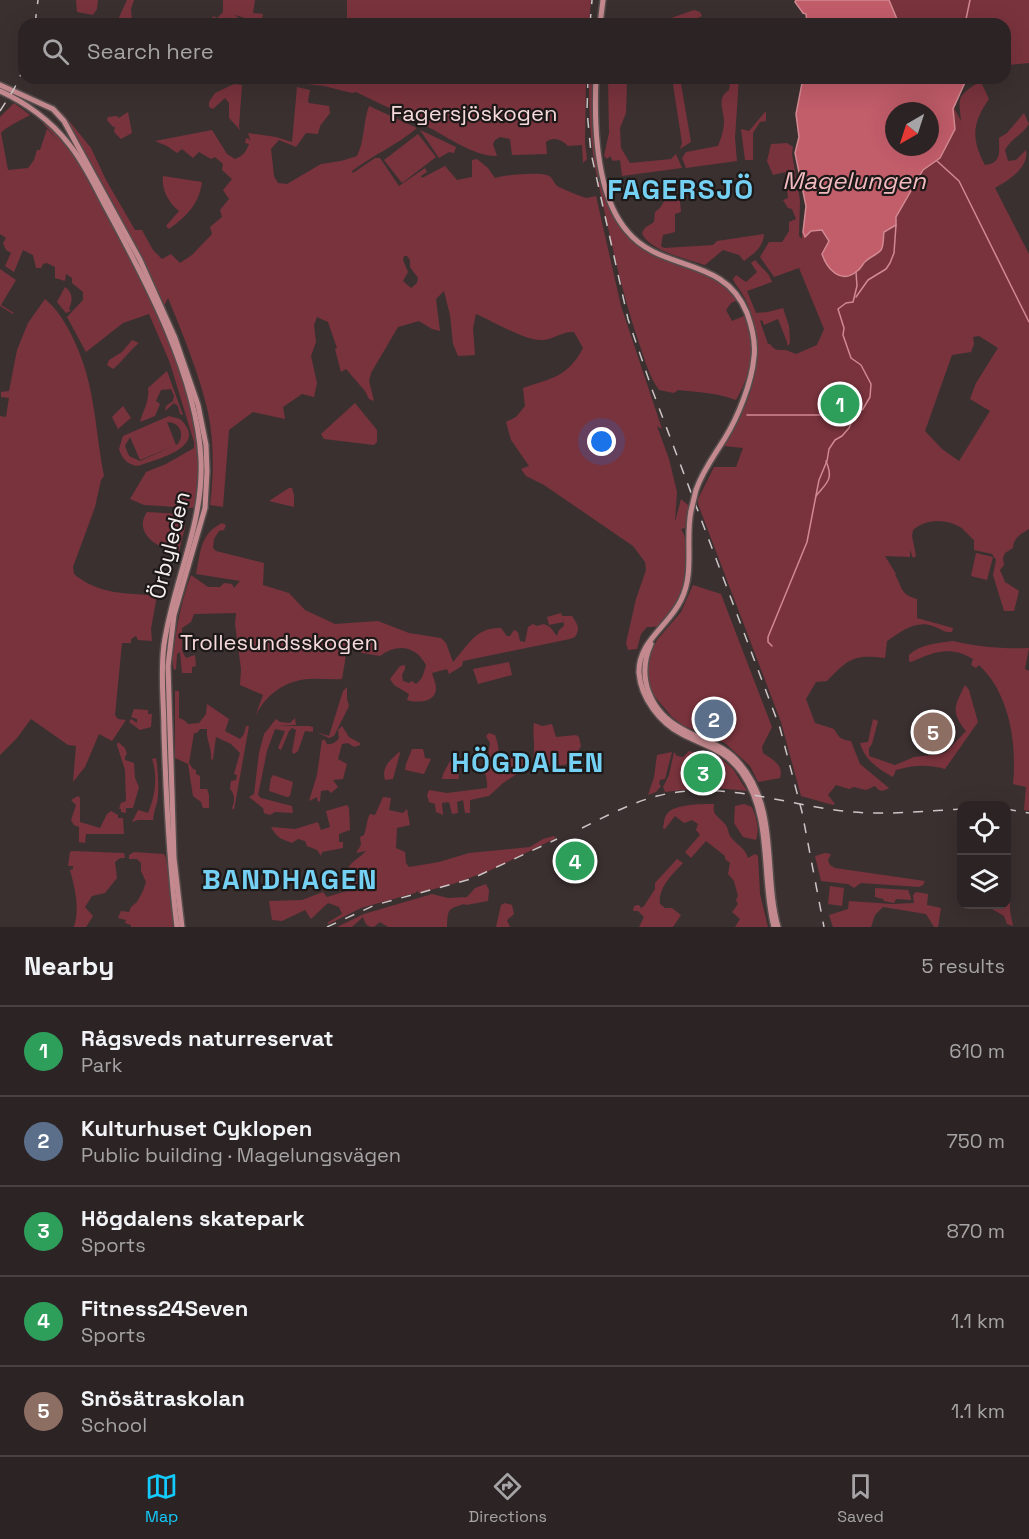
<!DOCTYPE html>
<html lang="en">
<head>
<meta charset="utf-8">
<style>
  :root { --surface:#2c2424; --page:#383031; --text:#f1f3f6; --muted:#a6a4a6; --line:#484141; --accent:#12cafb }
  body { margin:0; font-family:"Space Grotesk",sans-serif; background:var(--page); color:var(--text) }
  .controls { position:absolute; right:18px; bottom:18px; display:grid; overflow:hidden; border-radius:12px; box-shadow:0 6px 24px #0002 }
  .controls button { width:54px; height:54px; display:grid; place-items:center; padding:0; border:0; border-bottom:2px solid var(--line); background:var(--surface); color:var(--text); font:30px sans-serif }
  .compass { position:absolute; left:885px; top:102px; width:54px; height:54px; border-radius:50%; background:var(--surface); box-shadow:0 6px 24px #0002; rotate:219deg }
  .you { position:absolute; left:602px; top:442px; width:21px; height:21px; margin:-15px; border:4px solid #fff; border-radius:50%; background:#1a73e8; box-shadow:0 0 0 9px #1a73e833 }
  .badge { display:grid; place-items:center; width:39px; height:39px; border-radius:50%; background:var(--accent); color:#fff; font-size:20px; font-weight:700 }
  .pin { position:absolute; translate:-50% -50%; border:3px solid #fff; box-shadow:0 2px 6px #0006 }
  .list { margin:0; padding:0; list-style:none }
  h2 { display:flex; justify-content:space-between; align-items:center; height:78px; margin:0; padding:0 24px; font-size:26px }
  h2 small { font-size:20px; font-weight:400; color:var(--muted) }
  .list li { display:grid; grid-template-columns:39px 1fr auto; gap:18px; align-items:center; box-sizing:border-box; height:90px; padding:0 24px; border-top:2px solid var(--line) }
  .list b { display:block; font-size:22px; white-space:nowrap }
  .list p { margin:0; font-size:20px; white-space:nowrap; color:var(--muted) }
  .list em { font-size:20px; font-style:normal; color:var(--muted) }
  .icon { flex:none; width:33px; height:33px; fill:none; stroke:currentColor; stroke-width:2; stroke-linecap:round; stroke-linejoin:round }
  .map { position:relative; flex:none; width:1029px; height:927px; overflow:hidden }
  .search { position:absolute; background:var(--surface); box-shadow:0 6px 24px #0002; left:18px; right:18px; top:18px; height:66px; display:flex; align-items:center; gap:15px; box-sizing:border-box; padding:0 21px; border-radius:18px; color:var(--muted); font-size:22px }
  .sheet { height:528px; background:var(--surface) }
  nav { display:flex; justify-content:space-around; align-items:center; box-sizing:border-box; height:84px; border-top:2px solid var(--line); background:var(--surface); font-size:16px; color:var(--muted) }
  nav a { display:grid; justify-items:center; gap:3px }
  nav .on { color:var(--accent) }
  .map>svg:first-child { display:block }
</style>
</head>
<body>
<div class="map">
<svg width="1029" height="927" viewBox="0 0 1029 927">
  <rect width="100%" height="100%" fill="#3b3030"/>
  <g fill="#79333d" fill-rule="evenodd">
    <polygon points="76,0 98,0 97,9 93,15 77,12"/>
    <polygon points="127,0 134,0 131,9 132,21 140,24 116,24"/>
    <polygon points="223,0 255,0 253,13 263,14 262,19 245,18 235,15 246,24 230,24 229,17 223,24 213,23 211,20 213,16 217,18 223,12"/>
    <polygon points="347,0 591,0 589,24 346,24 339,21 339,18 347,18"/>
    <polygon points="889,0 1029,0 1029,63 1009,65 1005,69 1005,24 899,24"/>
    <polygon points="694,10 700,12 702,16 687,24 663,24 671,18"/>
    <path d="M292,78H586L585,143L587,159L583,163L582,145L568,146C562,140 554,136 546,142L547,154L512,155L510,139L500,137L495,140L493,144L497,156C473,156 448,137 428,127C404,114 380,104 356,92L352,93L324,86L290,82Z"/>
    <path d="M589,78H595L594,141L599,177H597C590,144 589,112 589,78Z"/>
    <polygon points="608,78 624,78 625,82 627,82 626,113 620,128 621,148 630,163 671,159 676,154 682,168 622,176 620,160 613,161 610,156 607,159 604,156 609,133"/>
    <polygon points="672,78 680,78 691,142 680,149 682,143"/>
    <path d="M731,78H739L735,138L737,161L686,168L682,158L686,152L718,146C721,139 724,129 724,122C724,110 716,98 729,90Z"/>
    <polygon points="234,84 242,85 239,127 241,131 229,118 229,103 225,98 213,109 209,107 209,102 215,93"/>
    <path d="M976,84H982L989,99C972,123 971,139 985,165C1002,163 999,152 999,138L1007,133L1024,113L1029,124C1022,135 1011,139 1005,150L1008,161L1016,160L1026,150C1029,168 1009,180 995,188L1029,254V529C1021,534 1013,538 1013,548L1005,553L1003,558L1004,565L1000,570L1005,582L1019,591L1014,611H1004L993,575L996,560L992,554L974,550V540C970,537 965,530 960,527C946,518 925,519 913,530L912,536L916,556L913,558L910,550V557L885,556L896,574L895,575C903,587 899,594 917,599V618L953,628L952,632C944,633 941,629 933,626C915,620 902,631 887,641L885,658C854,654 848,659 827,681L816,682L806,699L815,723L834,729C839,737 840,740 851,741L860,764L889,788C882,792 880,792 875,786L866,790L854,787L849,789L836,785L828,795L835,804L833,805L801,796L781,722L698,504V499L714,467H736L743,448L724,446C749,408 766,361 752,317C750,309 747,301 743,295C740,289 735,285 733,279L736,275L746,282L757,272L751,263L755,260L769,275L772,282L747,291L756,313L768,312L783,308L789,326L790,343L787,346V342L778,319L764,325L762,320L760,321L768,344H770C775,351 777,350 785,350C787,350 793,353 796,354L817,345L824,329L799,268L774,277L760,257L769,242H782L789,231V222L796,219L792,209L788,208L783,200L788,198L787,189L790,188L785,172L773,175L767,161L771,144L787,143L793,147L792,154L800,200L799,236L802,239V231L856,212L894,147H930V111L951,102L961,121C959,99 956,97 976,84ZM979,336L998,348L976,383L970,399L990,411L959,461L942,449L925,431L952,355L971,352L974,344L973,337Z"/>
    <path d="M297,87L310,90L308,101L309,103L329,106L330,113L320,126L318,134L306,133L296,147L279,140L271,149L274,176L278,183L287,184L321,164L341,161L357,156C365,140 363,122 369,106L417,128C397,145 373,155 352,171L353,173L375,158H380L399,186L425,168L427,172L421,176L422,178L445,166L457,180L472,177V160L477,159L488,168L495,178C506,175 536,172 547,175C553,177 553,182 557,186C558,187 584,198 587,198C587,198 596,196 596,196L621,306L662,429L657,426L669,459L677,492L675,522L681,499L689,506L685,528L681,529C695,549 684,612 661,625C657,627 651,627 647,627L641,634L637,649L628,650L626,643L636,599L646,570L645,562L633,546L544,485L526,476L521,469L529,466L511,440L506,422L516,417L525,406L523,388C552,378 568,377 583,348L574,332C562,331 553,340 542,340C525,341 493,321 476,314L473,328L475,355L458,356L453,344L450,315L444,291L436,299L440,331L432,329L419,321L398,327L371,373L369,381L374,401L369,399L365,391L346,369L341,372L335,349L337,348L328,322L317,317L314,325L316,342L311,356L317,383L314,397L302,394L283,407L285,419L253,412L229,430L223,507L210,505C214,475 214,442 208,412C200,376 182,332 168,298L164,306L142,260L61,111L91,148L106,180L135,230H142L153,250L162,259L171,254L180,263L192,255L212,234L210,227L222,217L220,210L229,199L223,190L232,179L222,170L223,164L215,157L211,159L199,152L193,158L182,149L177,153L167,146L155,141L212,130L227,154L235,159C243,156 246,152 249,144L245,143L246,138L249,139V141L250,139L248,133L276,137L292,142ZM404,256H407L410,260V267L418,278L417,283L411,288L403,281L408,272L403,260Z"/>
    <path d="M14,103L30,115C25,118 4,128 1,133L8,170L28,168L34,160L37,150H40L47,129L59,142L43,123H45C72,146 87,178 104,209C141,278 180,350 195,427C201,453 198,479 197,505L194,508L144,505L130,499L146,472L166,464L194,448V442L170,363L149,314L123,323L86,352L67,317L83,300V292L72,283V278L66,274L65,281L55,278V267L47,263L43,264L41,268H36L33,255L23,250L14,272L5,266L11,253L6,250L3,243L6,238L0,234V117Z"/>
    <polygon points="766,111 766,121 760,122 753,133 753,160 745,160 741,129 749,131"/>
    <polygon points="128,112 132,133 121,139 114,132 115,126 113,127 107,120 108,117 117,116 119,118"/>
    <polygon points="420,130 456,147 454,153 449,152 439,158"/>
    <polygon points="418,134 436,157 402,183 384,160"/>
    <path d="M163,176L202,182C199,204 187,216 169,229L166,226L179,211C169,203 161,190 163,176Z"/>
    <path d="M601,181L613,216L631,240L658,257L705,272L723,283L738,300L731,303L726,310L732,321L746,315C755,348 754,369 736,400C718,393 698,392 678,390L674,393L659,390C649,376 645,360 639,343C621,291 610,236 598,182Z"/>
    <path d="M676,197L680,201L681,212L675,214V232L663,235L661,246L664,248L713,245L717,241L764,234C763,248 754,253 744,261L739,255L723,250L705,265C687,259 651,251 642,234C644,226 649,226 654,222L655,212L660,208L666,198Z"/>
    <polygon points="0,269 16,280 1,305 14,313 13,314 0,306"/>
    <path d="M65,287C73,293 73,300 69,309L71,311L66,313L57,302Z"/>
    <path d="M45,299C57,309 65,322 72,336C96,385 94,424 104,476L101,480L95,507L73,567L74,574C97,594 127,594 157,595L151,629L152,641L138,640L136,636L131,639V643H122L115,715L118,719L126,720L112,741L99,734L85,767L73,782L76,746L68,745L31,719L17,738L0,755V416L6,417L9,398L1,397V392L9,391L17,350L28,323Z"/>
    <path d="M132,340L139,343C129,351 123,361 113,369L107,365L109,360L122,352Z"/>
    <path d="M167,371L183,415L180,414L178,406L174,403L165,411L166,406L173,401L174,396L171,389L161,390L156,401L160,404L155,416L140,422C143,410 150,401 148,388Z"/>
    <polygon points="355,403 377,430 377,442 374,445 324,439 321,434"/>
    <polygon points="123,406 131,418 118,429 112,417"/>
    <path d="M169,416L180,419C210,447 157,459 138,466C128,465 122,459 119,449L123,436ZM167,422C180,422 185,434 178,444L140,461L129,456L125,446L130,437L140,460L176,445Z"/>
    <polygon points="289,488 292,488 294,495 294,507 269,501"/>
    <path d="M147,512L181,514L185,527L179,551C160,551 132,533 147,512Z"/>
    <path d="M222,523L226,525L224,530L219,531L214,539L213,548L216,551L264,563L263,585L289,593L305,610L335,624L378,621L409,633L441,638L446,643L453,662C468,646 475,627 501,628L507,636H510L514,630L518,632L520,641L525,642L528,627L533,624L537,626L544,624L550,627L557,636L559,630L564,626L563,618L564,622L549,625L547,617L561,613L562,616H572C577,624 581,628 575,637L570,639L463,661L462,666L449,674L447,669L432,673C433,677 436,683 436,688C436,703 417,703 407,700L409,694L394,685L390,679L400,666L405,665V669L402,675L403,681L409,683L412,681L416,684C423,679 424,672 426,665C416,646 397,643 380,656L362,653L352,647L346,655L342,679C331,680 321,678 310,679C285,680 265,695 255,717L263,695L240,685L241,669L235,624L236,613L194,614L191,622L182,628V651L186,658L195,655L196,666L192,667V673H182L180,652L177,654L176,669L174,670C171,660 174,652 175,641C178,618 183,597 191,575L208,587H220L224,583L232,584L234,588L240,581L196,574C201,551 200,534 222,523Z"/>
    <polygon points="976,553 993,557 987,580 971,576"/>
    <path d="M693,585L721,594L772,727L762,747L763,753C773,760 784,765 780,778L758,782L750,766L725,743L682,725L672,717L651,692L646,673L650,654L657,640L681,612Z"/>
    <path d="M953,641C978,647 1003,649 1029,648L1025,669L1029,671V811L1024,810L1026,787L1013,784C1017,744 1010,694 979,665L976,668L971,665L973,659C951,645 933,652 911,662L909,661V655C920,644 938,643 953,641Z"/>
    <polygon points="509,662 512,675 478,684 473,669"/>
    <path d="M965,685L969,690L978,722L945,769C927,764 914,765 896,770L893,777C878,769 864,759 860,743L868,742L873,719L878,721L872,744L869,748V756L895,765L914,757L940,754L946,752L966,731C950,712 955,705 965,685Z"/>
    <polygon points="347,687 347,699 349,706 334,736 329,738 317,732 329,736 343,691"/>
    <path d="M175,691H179V718L184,720L188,724L199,723L206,714L207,704L229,719L225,731L240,739L244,734L246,726H249L234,810L232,808C235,802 235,794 230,789L231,781L236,780L237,775L234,774L240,753L231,744L216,737L213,759L211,760C212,746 206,742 207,729H200L197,733H194L189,763L193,769L196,770V774L200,776V789H207L209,795V808H203L201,802L193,796L188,764L175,758Z"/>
    <polygon points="134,709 148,710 148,714 152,714 151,727 140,730 129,722 131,719 137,723 137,719 131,717"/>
    <polygon points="295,718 296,725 276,726 309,726 313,727 313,732 305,731 298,751 294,754 292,752 296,730 292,728 289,731 281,750 278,748 285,731 275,729 267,751 258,795 261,798 292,806 293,813 275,812 270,815 264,813 263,808 249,797 254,794 259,753 264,734 276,719 280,722 290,723"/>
    <path d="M534,723L542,726L552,724L556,737L576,735L579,737L581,746L574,758L565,765H553L539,770L533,759C536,746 532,736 534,723Z"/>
    <path d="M342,726L349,737L360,743V745L354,747L348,743L342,744L338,759L347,764L343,779L333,780L338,787L331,793L328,790L321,791L320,801L318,802L317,797L309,801L317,775L322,740H325L327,744C332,745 336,742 339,738L338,730Z"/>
    <path d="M489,733L495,735C499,746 499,752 498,762L500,765L501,760L523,752L526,768L503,783L489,796L470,800V813H465L463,800L457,802L458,813L452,814L449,802L442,803L443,815L436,812L435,804L429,802L427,795L429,790L447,793L487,788C488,778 483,769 482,759L488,756L490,743L486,736Z"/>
    <polygon points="118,742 125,748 127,754 125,756 125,760 134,763 135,778 139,787 133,808 126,808 126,813 121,812 121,809 119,809 121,803 126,801 125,770 117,745"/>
    <polygon points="412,749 423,749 425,758 431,759 424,774 405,770 406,764"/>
    <polygon points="689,751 709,756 715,753 733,769 747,791 707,787 665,792 663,787 669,775 674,752 677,756 683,757"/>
    <path d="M399,752L400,753L393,779L385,780C381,766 391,760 399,752Z"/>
    <polygon points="672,752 665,779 660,780 659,784 661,786 656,792 648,795 654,777 657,755"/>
    <path d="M156,758C158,768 160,797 156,806C154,812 154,814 153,820H138L132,822L138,810L148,813C155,797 158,776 152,759Z"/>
    <polygon points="457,760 459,779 442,779 443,774 450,761"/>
    <polygon points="273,775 293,782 290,796 287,797 269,791 271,778"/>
    <polygon points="78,796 80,798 80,822 100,828 107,814 111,811 118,815 118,818 123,818 124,834 86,834 85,843 79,842 79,827 74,825 71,820 76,805 71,800"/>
    <path d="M383,797L391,798L389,810L403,813L407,809L410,825L397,828L396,848L405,852L406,863L409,867L439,862L469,853L530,847L543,839L554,836L556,838L491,870L456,883L419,893L417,891L415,893L361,908L329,924L327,923L342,914L339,907L328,903L311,919L305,910L282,921L272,920L269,901L302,900L323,892L327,897L350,890L352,887L346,884C347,860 352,865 366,851L356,853L361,845L360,837L364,835C367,827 366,822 370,814L375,815Z"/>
    <path d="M714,804C712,815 718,816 724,823C728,826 728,832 730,836C736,845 745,847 748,858L755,854L758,856L760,894L768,927H735L740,919L732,912L738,904L736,900L738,896L734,881L728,874L730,863L725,859V856L706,841L691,858L685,852L700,835L696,830L698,824L692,820L684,823L675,816L665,829L663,828C664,824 664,817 667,814C673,804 703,804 714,804Z"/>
    <path d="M744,804L752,807C756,817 760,829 756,840L743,837L734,823L735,806Z"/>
    <path d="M347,805L349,808L350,830L339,834V842H343V848L322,852L321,856L317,850L307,846L305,841L298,839L292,843C281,839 277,838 271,827L295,829L318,822L321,830L330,827L326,811Z"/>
    <path d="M72,851L124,853L125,858H120L115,862L117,878L105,893L92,896L85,907L93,916L86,927H74C80,909 75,888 70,870L73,869V866H68L70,852Z"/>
    <polygon points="134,852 164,854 166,858 175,927 131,927 131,925 125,923 126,920 118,918 121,911 129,912 131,907 137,902 143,891 146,882 141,871 141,863 137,859 129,859 129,855"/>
    <polygon points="825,853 831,854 828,860 830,865 835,868 925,881 923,885 919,887 861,883 854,888 848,884 821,881 815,856"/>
    <path d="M677,859L683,863C672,875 658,887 660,904L665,908H672L681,915L673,927H639L644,917L638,911H633L634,906L639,905L641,908L644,906L655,889V883Z"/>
    <path d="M486,884L489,890L488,901L466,905L464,904C447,909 448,909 447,927H388L380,922L374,927C366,927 365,923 363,917L352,927H337L364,914L432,894L448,898L467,897L475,888Z"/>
    <polygon points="830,886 844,888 842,906 828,904"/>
    <polygon points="875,888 908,890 911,898 911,900 896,899 894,903 884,901 883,899 875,897"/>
    <polygon points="916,892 928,894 927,905 941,908 938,927 934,927 926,914 883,907 875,915 871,927 833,927 829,915 848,909 849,901 892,904 914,903 913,895"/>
    <polygon points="1007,898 1010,899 1010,911 1013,926 1007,924 1004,916 985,905 1006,904"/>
    <polygon points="505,903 512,905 514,914 507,920 510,927 496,927 501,905"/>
  </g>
  <g fill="#c25d6a" stroke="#d28992" stroke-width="1.5" fill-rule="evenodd">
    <polygon points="796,0 889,0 899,24 807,24 806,14 803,13 795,2"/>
    <path d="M803,78H967L953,109L955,129L940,158L923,170L896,217V225L884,232C883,238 884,245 881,250C877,255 871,256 866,261C862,264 861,269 857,271C841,285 827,269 822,254L829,241L822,230L811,231L805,237L803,232L806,206L795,153L799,137L796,114ZM894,111H930V147H894Z"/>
  </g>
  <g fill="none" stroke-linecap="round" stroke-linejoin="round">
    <g stroke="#d28992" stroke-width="1.5">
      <polyline points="965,24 970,0"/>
      <polyline points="937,161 959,181 1029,322"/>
      <polyline points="856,297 868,280 886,269 890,263 894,253 896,225"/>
      <polyline points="747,415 820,415"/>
      <path d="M816,496C827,482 834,480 826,461"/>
      <polyline points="772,646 768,642 768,637 807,542 819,480 827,461 829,449 835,440 842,436 849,428 855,414 863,409 870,397 871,384 861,365 851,358 843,335 844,328 838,309 846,303 853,302 857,286 856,272"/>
    </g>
    <g stroke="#554c4c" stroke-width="8">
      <g id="major">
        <polyline points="600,24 603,0"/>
        <path d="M596,78C594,124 596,195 627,231C661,273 724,255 747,313C752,327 756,342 754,357C752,382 738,417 725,438C714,456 703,470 696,490"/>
        <polyline points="0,85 53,109 64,121 140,260 175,338 198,405 206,445 207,471 205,508 174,615 168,666 174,858 182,927"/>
        <path d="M0,91C25,102 51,121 68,143C84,162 95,187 107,209C146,281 197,377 201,459C204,525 173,581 164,645C160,674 164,703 164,732C166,797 169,862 177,927"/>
        <path d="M691,511C685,540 695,573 681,600C669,626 638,641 639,673C641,698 660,723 682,734C705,746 726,750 742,773C773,817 761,877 774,927"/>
        <path d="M651,644C636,677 650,712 682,729C703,741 724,744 740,764C779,809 763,874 778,927"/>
      </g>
    </g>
    <use href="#major" stroke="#c3898e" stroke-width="5"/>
    <g stroke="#ccc4c5" stroke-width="1.5" stroke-dasharray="10 10" stroke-linecap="butt">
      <polyline points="35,24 38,0"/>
      <polyline points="590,24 592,0"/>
      <polyline points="588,78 587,111 591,153 628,319 653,392 780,728 802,812 824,927"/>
      <polyline points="0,111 14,89 24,68"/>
      <polyline points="1006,809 1029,813"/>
      <path d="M582,828C606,816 631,803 657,796C724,779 786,806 852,812C888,815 925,811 962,809"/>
      <polyline points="327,927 375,905 471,879 557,839"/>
    </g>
    <g stroke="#554c4c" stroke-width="8" stroke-linecap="butt">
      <polyline id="major-bridge" points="691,511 696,490"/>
    </g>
    <use href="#major-bridge" stroke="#c3898e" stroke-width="5"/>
  </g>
  <g text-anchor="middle" stroke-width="4.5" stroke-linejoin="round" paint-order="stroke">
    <g font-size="22" fill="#f7dbdc" stroke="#1e1919">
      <text x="474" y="121">Fagersjöskogen</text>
      <text x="279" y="650">Trollesundsskogen</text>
    </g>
    <g font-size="22" fill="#f7eff0" stroke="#1e1919">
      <text transform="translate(169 545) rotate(-76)" y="8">Örbyleden</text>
    </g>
    <g font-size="24" font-style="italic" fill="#f1babe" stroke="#1e1919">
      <text x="854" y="189">Magelungen</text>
    </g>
    <g font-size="28" font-weight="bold" letter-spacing="1.5" fill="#74d1f3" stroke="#1e1919">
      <text x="681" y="199">FAGERSJÖ</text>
      <text x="528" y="772">HÖGDALEN</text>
      <text x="290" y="889">BANDHAGEN</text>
    </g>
  </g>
</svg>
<div class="controls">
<button><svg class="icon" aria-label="locate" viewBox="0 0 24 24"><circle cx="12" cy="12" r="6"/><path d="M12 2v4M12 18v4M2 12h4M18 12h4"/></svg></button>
<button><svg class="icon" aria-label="layers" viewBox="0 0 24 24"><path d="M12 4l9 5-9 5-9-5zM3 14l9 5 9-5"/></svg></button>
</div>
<svg class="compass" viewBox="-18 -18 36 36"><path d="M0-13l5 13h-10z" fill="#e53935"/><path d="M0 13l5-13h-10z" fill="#a6a4a6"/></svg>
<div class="you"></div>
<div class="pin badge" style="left:840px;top:404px;background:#2e9e5b">1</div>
<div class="pin badge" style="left:714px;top:719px;background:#5c6f8a">2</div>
<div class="pin badge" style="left:703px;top:773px;background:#2e9e5b">3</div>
<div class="pin badge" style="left:575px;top:861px;background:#2e9e5b">4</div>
<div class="pin badge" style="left:933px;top:732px;background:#8d6e63">5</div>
<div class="search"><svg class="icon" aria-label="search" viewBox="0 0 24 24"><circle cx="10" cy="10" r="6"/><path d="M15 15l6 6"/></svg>Search here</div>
</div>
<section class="sheet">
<h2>Nearby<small>5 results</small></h2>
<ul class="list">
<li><span class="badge" style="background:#2e9e5b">1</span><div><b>Rågsveds naturreservat</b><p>Park</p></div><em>610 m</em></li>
<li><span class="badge" style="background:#5c6f8a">2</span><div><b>Kulturhuset Cyklopen</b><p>Public building · Magelungsvägen</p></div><em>750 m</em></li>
<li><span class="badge" style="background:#2e9e5b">3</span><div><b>Högdalens skatepark</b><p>Sports</p></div><em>870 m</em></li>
<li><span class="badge" style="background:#2e9e5b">4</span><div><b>Fitness24Seven</b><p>Sports</p></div><em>1.1 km</em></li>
<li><span class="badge" style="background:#8d6e63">5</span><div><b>Snösätraskolan</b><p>School</p></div><em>1.1 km</em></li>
</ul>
</section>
<nav>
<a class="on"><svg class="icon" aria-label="map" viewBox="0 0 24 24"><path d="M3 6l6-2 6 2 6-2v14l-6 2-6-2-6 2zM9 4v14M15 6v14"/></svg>Map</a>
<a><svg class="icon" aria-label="directions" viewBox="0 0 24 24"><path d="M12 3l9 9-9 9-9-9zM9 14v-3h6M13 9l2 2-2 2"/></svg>Directions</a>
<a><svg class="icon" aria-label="saved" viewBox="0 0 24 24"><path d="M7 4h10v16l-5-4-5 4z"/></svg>Saved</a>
</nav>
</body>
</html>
